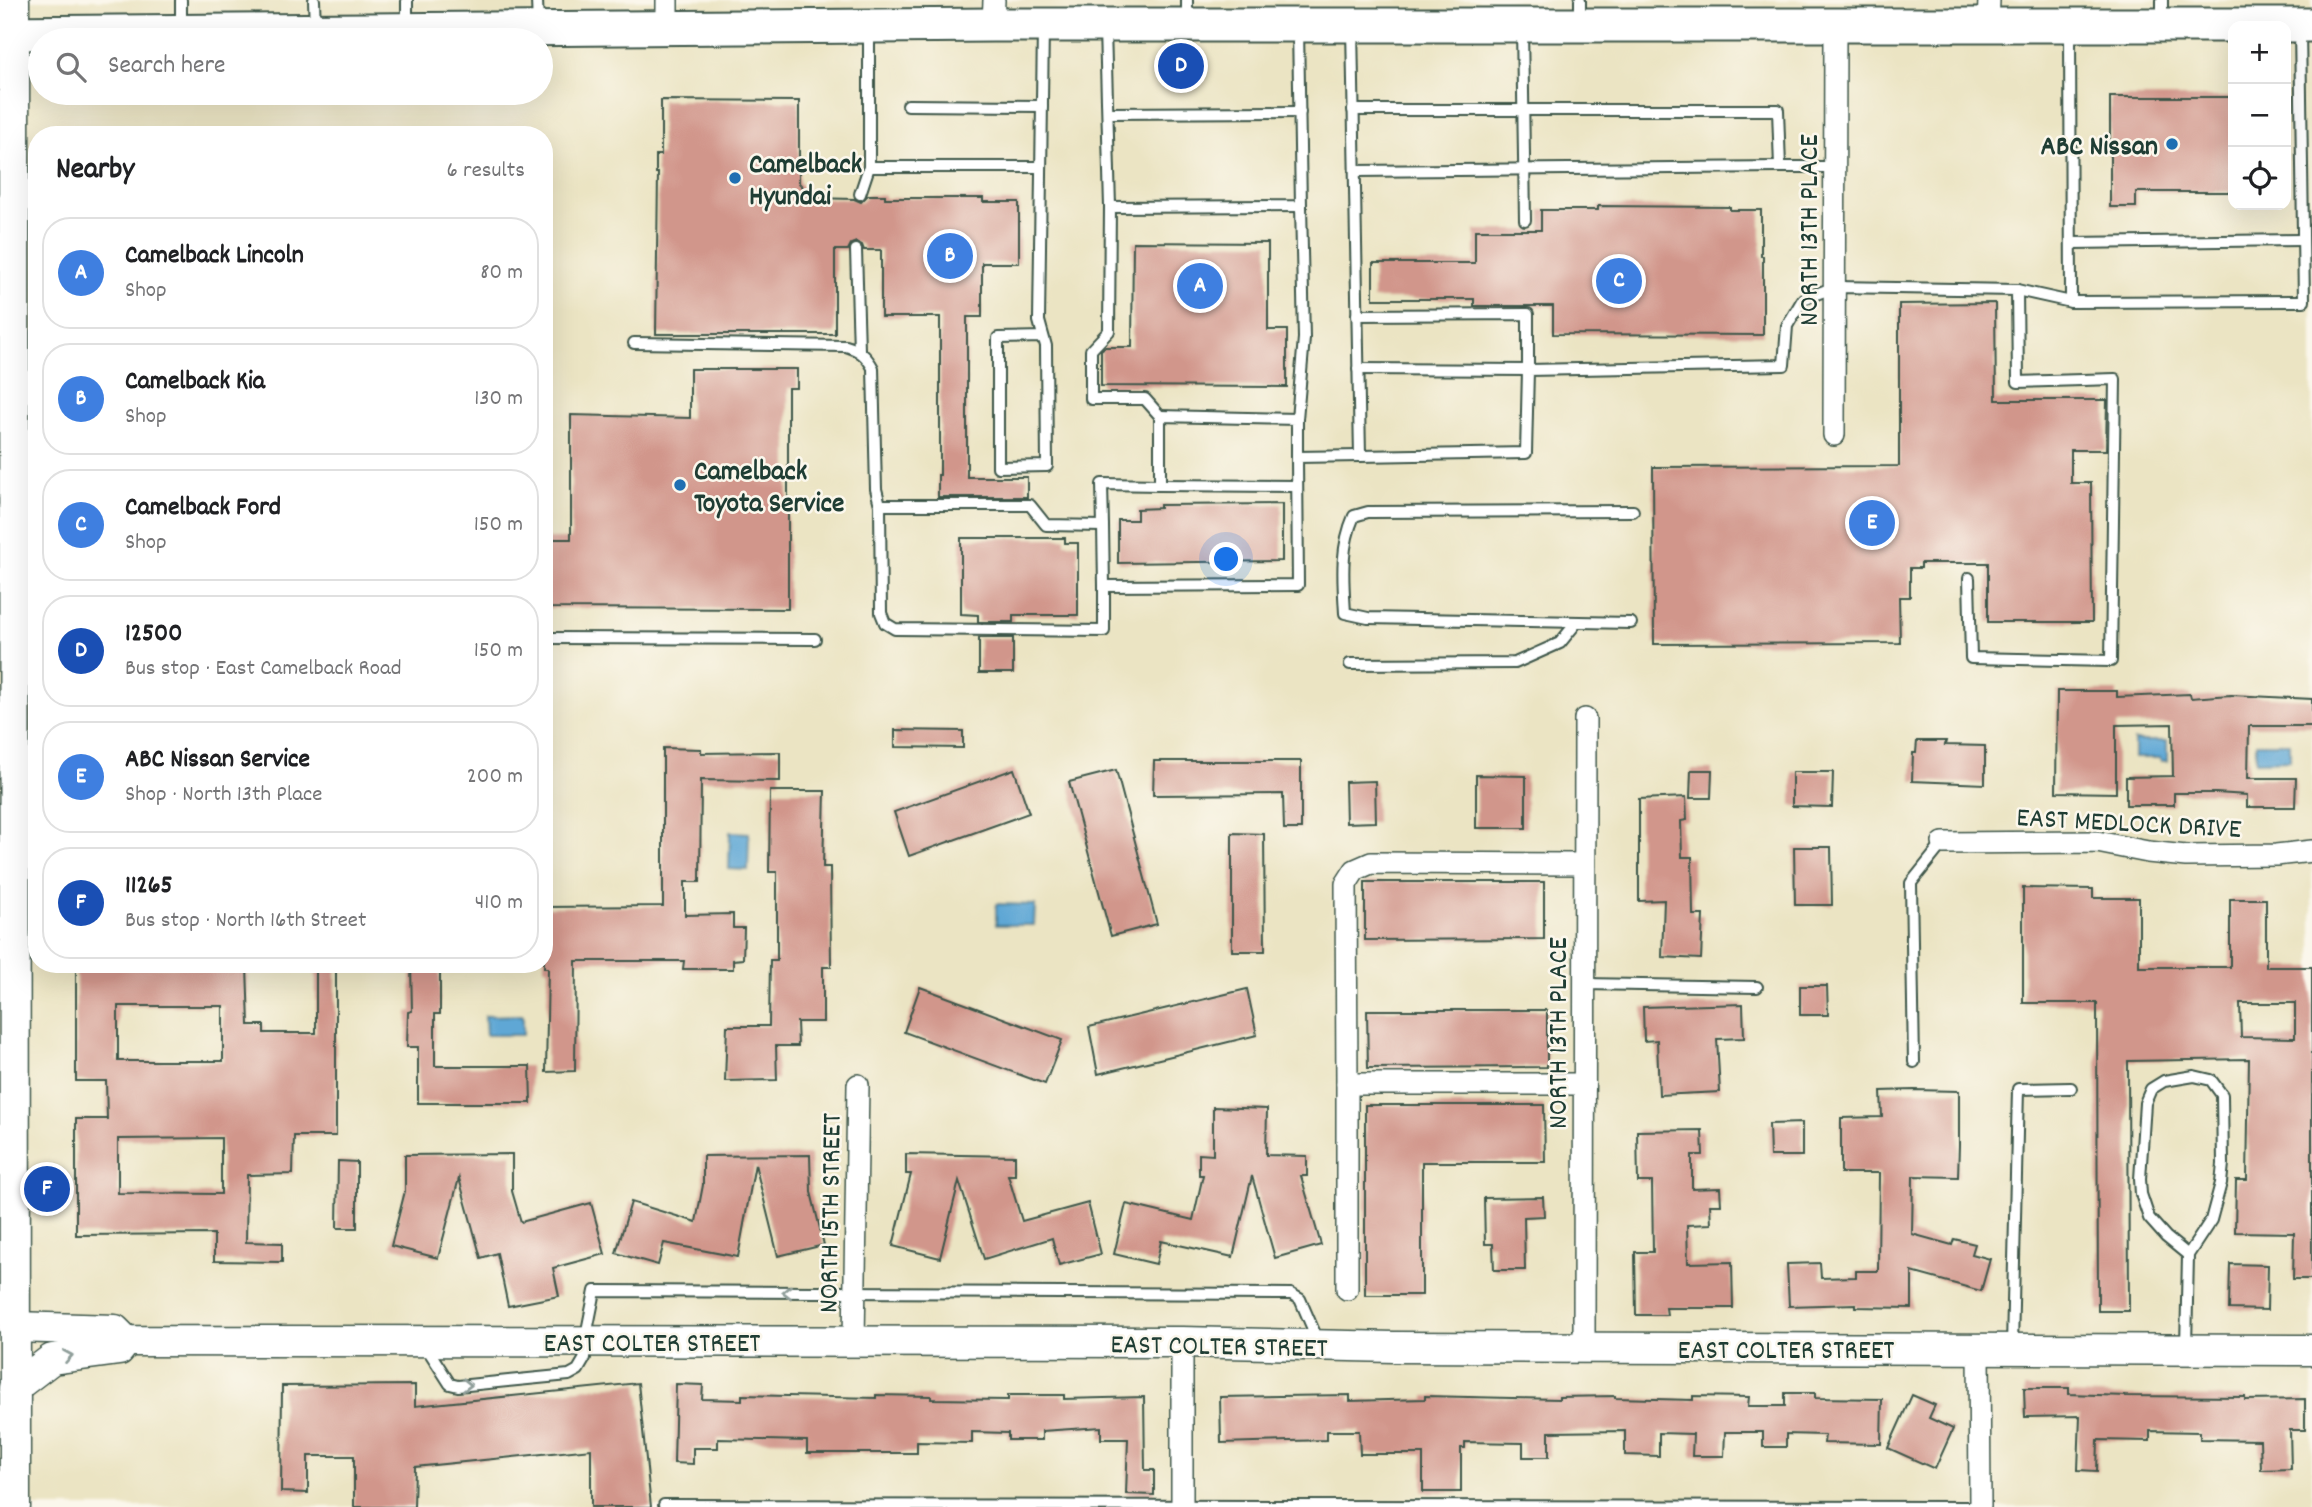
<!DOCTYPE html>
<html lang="en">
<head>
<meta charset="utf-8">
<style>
  :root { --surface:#fff; --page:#f2f2f2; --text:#202124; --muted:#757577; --line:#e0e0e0; --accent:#1f6fb2 }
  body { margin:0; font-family:Dekko,sans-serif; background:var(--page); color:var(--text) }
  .controls { position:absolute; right:21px; top:21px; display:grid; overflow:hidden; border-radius:14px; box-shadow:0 7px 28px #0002 }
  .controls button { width:63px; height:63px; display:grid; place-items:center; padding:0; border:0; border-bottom:2px solid var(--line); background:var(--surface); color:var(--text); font:35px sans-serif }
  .you { position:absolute; left:1227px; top:560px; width:24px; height:24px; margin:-18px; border:5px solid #fff; border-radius:50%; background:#1a73e8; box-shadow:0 0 0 10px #1a73e833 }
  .badge { display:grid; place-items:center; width:46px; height:46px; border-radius:50%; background:var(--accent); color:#fff; font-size:23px; font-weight:700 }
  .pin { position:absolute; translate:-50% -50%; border:4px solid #fff; box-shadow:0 2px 7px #0006 }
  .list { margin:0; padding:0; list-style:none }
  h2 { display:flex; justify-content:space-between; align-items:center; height:91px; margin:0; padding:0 28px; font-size:30px }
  h2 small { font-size:23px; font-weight:400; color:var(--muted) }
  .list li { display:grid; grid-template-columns:46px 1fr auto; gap:21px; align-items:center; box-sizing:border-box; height:112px; margin:0 14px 14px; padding:0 14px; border:2px solid var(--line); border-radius:28px }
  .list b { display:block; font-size:26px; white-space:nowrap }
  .list p { margin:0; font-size:23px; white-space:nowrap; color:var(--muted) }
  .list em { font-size:23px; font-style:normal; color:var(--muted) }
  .icon { flex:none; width:38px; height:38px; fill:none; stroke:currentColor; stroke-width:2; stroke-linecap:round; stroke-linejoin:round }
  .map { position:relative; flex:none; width:2312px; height:1507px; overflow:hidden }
  .search { position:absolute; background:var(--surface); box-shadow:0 7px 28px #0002; left:28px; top:28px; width:525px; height:77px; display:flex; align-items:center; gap:18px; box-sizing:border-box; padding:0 24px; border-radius:38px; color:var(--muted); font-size:26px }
  .panel { position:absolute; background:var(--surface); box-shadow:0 7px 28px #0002; left:28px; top:126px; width:525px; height:847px; border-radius:28px }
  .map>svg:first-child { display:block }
</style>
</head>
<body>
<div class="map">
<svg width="2312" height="1507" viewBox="0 0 2312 1507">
  <rect width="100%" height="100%" fill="#fbf7ec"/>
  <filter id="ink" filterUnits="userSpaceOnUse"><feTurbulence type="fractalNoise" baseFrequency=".0143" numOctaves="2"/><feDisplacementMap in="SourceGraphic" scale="14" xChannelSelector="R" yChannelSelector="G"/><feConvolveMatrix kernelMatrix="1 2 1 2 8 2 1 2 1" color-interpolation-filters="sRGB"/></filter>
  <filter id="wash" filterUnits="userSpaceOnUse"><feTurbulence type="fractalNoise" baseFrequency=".00686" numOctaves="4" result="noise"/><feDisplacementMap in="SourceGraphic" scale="28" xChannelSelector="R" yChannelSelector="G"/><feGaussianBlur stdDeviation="1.57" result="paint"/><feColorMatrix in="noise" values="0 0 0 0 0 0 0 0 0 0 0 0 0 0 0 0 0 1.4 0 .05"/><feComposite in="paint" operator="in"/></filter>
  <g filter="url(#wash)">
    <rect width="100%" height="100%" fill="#ebe4c3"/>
    <g fill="#5ea7d5" stroke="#3e7284" stroke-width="2">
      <polygon points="2134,741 2167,741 2167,761 2161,761 2160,758 2134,758"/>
      <polygon points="2256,743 2290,743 2290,760 2256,761"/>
      <polygon points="730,832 749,833 748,870 729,869"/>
      <polygon points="996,904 1035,905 1034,925 996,925"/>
      <polygon points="523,1015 523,1035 486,1035 485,1016"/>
    </g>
    <g id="blocks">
      <g fill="#d1968b" fill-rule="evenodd">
        <polygon points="2110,97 2233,97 2233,192 2136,192 2136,207 2110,207"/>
        <polygon points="661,100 799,101 799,183 813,198 854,199 861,202 868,195 885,195 885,198 983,198 983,202 1019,202 1019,263 982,263 982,317 967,317 967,477 1027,477 1027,497 938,497 938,475 940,475 940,317 881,317 881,250 864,250 862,245 856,242 851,244 848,250 835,250 835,334 656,334 658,173 656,173 656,155 661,155"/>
        <polygon points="1598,206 1730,207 1730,210 1761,210 1761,256 1763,256 1763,335 1553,334 1553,306 1474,306 1474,299 1373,299 1373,263 1475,263 1475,230 1541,230 1541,210 1598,210"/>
        <polygon points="1133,242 1268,243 1268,330 1287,330 1287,387 1101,386 1101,350 1105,347 1132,347"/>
        <polygon points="1995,303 1996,400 2107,400 2106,450 2071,450 2071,483 2091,483 2092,622 1988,622 1988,563 1921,563 1921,568 1910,568 1910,597 1899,597 1900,643 1654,644 1653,467 1899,466 1899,304"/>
        <polygon points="690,369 797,369 797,388 788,388 788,609 544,608 544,539 571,539 571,415 690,418"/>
        <polygon points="1282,504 1282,561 1118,563 1118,520 1137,520 1137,509 1160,508 1160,505"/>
        <polygon points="961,538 1065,538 1065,543 1078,543 1078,615 1013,615 1013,622 978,622 978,615 961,614"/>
        <rect x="979" y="638" width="34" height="35"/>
        <polygon points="2057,691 2117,691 2117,697 2190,694 2191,698 2231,695 2312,699 2312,726 2249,726 2248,778 2296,778 2295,807 2247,807 2247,795 2216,793 2174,793 2174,805 2126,805 2126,777 2173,776 2172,724 2116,725 2116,793 2056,792"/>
        <polygon points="895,730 963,731 963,748 895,747"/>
        <polygon points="1917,741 1946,741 1945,745 1985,746 1985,784 1912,781 1913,753 1916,753"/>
        <polygon points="663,748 701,749 701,753 780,752 780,781 701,780 700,882 685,882 685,915 733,914 733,928 744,928 743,959 733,960 733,969 683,969 684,961 576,961 575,1071 546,1072 548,968 544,968 544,907 663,906"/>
        <polygon points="1154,761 1301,761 1301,829 1284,829 1283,794 1153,795"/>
        <polygon points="1014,769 1029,813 909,856 894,812"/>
        <polygon points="1116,770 1157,924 1111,936 1069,782"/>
        <polygon points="1691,770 1712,770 1711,798 1690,798"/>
        <polygon points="1792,772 1833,772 1832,807 1792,806"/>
        <polygon points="1476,775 1526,776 1526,828 1476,828"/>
        <polygon points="1375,781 1376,822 1346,823 1345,782"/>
        <polygon points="770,791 825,791 823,867 830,867 831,967 823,967 823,1022 797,1022 798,1046 776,1046 777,1080 725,1081 727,1026 769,1026 770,960 777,960 777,872 769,872"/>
        <polygon points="1686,797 1687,820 1681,821 1682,857 1692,857 1693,915 1703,915 1701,959 1662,957 1664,900 1639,901 1639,799"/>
        <polygon points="1232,833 1264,834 1265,951 1232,951"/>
        <polygon points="1794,847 1831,847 1832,905 1795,905"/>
        <polygon points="1365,882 1544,882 1544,939 1365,940"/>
        <path d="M2023,888L2093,889V898H2139V967H2230V899H2266V967H2312V1279H2293L2294,1233L2235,1232L2236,1180H2247L2249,1059L2128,1061L2129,1311H2098L2097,1003H2023ZM2240,1003H2295V1038L2241,1037Z"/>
        <path d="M316,964H336V1136H294L293,1174L247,1175L246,1242L282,1243V1262L214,1261V1234L76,1235V1119H107L106,1081H76V967L247,966L249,1025H264V1033H316ZM118,1006H223V1061H118ZM221,1138V1194L118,1193V1139Z"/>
        <polygon points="411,964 440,964 440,1014 435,1014 435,1066 530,1066 531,1103 418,1103 418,1047 407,1047 408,1012 412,1011"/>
        <polygon points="1800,986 1827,986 1828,1015 1800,1015"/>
        <polygon points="920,987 1062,1040 1045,1084 904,1032"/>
        <polygon points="1247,989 1257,1035 1098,1074 1089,1027"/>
        <polygon points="1743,1004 1744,1038 1717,1039 1720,1092 1659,1095 1657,1040 1644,1041 1643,1007"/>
        <polygon points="1367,1010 1547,1010 1547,1067 1368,1068"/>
        <polygon points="1914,1090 1959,1091 1959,1145 1958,1177 1913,1176 1912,1234 1952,1245 1954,1239 1975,1244 1972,1254 1990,1259 1981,1291 1912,1272 1912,1308 1856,1307 1856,1304 1789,1306 1787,1264 1820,1263 1821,1278 1856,1277 1856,1271 1878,1271 1879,1173 1841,1173 1841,1118 1882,1117 1881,1091"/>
        <polygon points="1365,1105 1544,1105 1545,1162 1422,1162 1422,1295 1365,1295"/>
        <polygon points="1213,1107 1267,1109 1266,1155 1307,1156 1307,1176 1301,1176 1321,1245 1275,1258 1252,1176 1233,1257 1161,1241 1156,1264 1114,1254 1126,1204 1193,1220 1203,1175 1199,1175 1199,1154 1213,1155"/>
        <polygon points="1802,1123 1802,1156 1770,1156 1769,1124"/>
        <polygon points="1702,1130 1703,1155 1692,1155 1692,1189 1720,1188 1721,1205 1710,1205 1711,1224 1687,1225 1688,1263 1732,1262 1733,1308 1666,1308 1667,1315 1636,1315 1635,1252 1653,1252 1652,1182 1638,1182 1637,1131"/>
        <polygon points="512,1154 512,1191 521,1222 591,1203 605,1254 553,1268 559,1296 508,1306 497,1253 481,1258 459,1178 438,1258 391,1246 405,1191 405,1155"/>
        <polygon points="906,1154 1015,1156 1015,1175 1008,1175 1022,1221 1088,1203 1101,1254 1059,1265 1052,1238 984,1259 959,1181 940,1258 893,1246 911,1174 906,1174"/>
        <polygon points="810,1155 811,1192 824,1245 778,1256 755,1164 738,1257 664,1243 658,1265 616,1253 631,1202 696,1222 703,1185 703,1156"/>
        <polygon points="338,1161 357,1162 357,1228 337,1228"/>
        <polygon points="1543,1197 1544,1216 1524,1217 1525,1270 1494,1270 1493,1244 1485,1244 1484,1198"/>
        <polygon points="2230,1264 2268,1265 2267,1310 2229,1309"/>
        <polygon points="638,1383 651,1507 591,1507 591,1449 415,1467 414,1507 354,1507 354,1456 308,1456 308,1493 281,1492 282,1386 415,1385 415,1406"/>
        <polygon points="676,1384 703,1385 702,1399 742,1400 742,1395 876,1398 876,1395 931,1396 931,1399 1008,1400 1008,1395 1064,1395 1064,1399 1144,1397 1145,1470 1154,1470 1154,1495 1126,1494 1128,1439 1101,1439 1101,1427 1042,1431 1042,1440 1008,1440 1008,1433 972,1432 972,1443 917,1442 917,1453 807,1453 807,1441 718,1439 718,1448 693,1448 693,1464 674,1463"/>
        <polygon points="2024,1388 2069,1388 2069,1394 2126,1396 2245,1397 2245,1400 2305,1399 2305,1430 2290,1430 2291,1469 2261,1470 2260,1440 2200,1439 2200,1432 2150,1431 2150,1441 2098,1440 2097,1471 2078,1470 2080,1416 2025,1417"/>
        <polygon points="1785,1393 1815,1393 1815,1398 1882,1399 1881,1444 1824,1443 1825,1435 1786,1434 1786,1447 1763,1447 1763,1432 1725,1432 1724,1456 1692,1456 1693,1434 1659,1433 1659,1456 1625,1455 1625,1431 1549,1432 1549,1457 1523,1457 1523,1443 1465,1442 1465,1448 1461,1448 1461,1492 1423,1492 1423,1454 1360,1454 1359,1431 1327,1431 1327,1440 1221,1443 1220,1397 1350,1395 1350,1401 1425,1399 1425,1396 1559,1399 1559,1397 1615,1396 1615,1398 1693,1400 1693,1396 1749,1397 1748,1406 1785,1406"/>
        <polygon points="1912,1395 1935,1405 1929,1418 1953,1429 1935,1469 1888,1448"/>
      </g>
    </g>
  </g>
  <g filter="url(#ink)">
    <use href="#blocks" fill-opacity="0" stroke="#3e5649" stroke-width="2"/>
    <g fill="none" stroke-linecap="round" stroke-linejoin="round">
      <g stroke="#3e5649" stroke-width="14">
        <g id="lane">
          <polyline points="314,0 315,28"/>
          <polyline points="407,0 407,25"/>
          <polyline points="537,0 538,26"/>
          <polyline points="1187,0 1187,23"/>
          <polyline points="1580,0 1580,23"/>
          <polyline points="2162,0 2162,23"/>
          <polyline points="1043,28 1039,321 1046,346 1047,466 998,467 998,338 1043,337"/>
          <polyline points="1352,28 1360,456 1526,453 1528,370 1784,365 1787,326 1803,299 1835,287 2017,290 2018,382 2115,379 2111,661 1971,658 1969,578"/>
          <polyline points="1522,28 1525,220"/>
          <polyline points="2070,28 2071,302 2304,301 2300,29"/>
          <polyline points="181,29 181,0"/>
          <polyline points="1105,29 1110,207 1301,206 1298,28"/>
          <polyline points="869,30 869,167 1041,167"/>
          <polyline points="908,105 1042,106"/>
          <polyline points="1353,110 1778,110 1780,167 1835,167"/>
          <polyline points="1108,113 1300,112"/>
          <polyline points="1355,171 1780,167"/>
          <polyline points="860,194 869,167"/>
          <polyline points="1110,207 1109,331 1091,350 1091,399 1145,399 1160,416"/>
          <polyline points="2072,243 2303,240"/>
          <polyline points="856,250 859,350"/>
          <polyline points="2017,290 2071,302"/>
          <polyline points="1357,315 1528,314 1528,370 1358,369"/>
          <path d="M634,343L846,346C859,350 866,355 873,368L876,489L880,505L881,613L885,623L895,629L1104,631V586L1298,585L1297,457L1360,456"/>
          <polyline points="1297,419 1304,338 1301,206"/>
          <polyline points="1160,485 1297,486"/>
          <polyline points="880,505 1030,505 1046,525 1103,526 1102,484 1160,485 1160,416 1297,419 1297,457"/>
          <polyline points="1103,526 1104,586"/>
          <polyline points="19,554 37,566"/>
          <path d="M1631,623L1368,618L1345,613C1343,579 1340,548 1354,516L1368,512L1633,511"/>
          <polyline points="16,630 37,623"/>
          <polyline points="544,638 815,639"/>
          <polyline points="1350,664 1515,663 1560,643 1577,622"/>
          <polyline points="1584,984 1757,987"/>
          <polyline points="1914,1062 1911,883 1943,843"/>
          <polyline points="425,1345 450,1384 458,1386 569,1375 578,1370 585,1358 585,1341 595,1291 1291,1294 1300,1299 1319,1343"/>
          <polyline points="2012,1347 2018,1089 2071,1088"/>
          <polyline points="2186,1347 2188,1255 2211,1220 2221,1183 2223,1164 2222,1095 2211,1080 2194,1076 2164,1081 2151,1089 2145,1103 2140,1179 2141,1194 2149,1218 2166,1237 2188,1255"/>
          <polyline points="664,1505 1980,1507"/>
        </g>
      </g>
      <g stroke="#3e5649" stroke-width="24">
        <g id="street">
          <polyline points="993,25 994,0"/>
          <polyline points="1988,25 1989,0"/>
          <polyline points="667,28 667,0"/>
          <polyline points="1834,435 1835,25"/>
          <polyline points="1943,843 2097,842 2148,852 2186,856 2276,855 2312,851"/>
          <polyline points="1584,864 1371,863 1355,870 1346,884 1347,1084 1584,1084"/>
          <polyline points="1347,1289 1347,1084"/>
          <polyline points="854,1341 858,1085"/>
          <polyline points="1182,1342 1182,1507"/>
          <polyline points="1584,1347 1585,719"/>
          <polyline points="1979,1349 1980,1507"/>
        </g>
      </g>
      <g stroke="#3e5649" stroke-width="33">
        <g id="secondary">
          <polyline points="14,0 15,1507"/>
          <polyline points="14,1327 115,1330 126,1341 1182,1342 1394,1347 2312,1350"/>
          <polyline points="14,1388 52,1359 119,1350 126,1341"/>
        </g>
      </g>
      <g stroke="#3e5649" stroke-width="37">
        <polyline id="primary" points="0,33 993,25 2312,25"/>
      </g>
      <use href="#lane" stroke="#fff" stroke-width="10"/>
      <use href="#street" stroke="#fff" stroke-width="21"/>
      <use href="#secondary" stroke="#fff" stroke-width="30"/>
      <use href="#primary" stroke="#fff" stroke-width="33"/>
    </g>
    <defs><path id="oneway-chevron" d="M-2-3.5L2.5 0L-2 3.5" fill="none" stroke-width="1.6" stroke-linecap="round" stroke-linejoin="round" transform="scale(1.75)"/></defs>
    <g stroke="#8f9e9a">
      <use href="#oneway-chevron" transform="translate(787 1292) rotate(-180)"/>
      <use href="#oneway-chevron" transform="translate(68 1356) rotate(-10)"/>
      <use href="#oneway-chevron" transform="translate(467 1385) rotate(1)"/>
    </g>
  </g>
  <g fill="#1f6fb2" stroke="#fbf7ec" stroke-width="2.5">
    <circle cx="2172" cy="144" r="7"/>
    <circle cx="735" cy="178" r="7"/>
    <circle cx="680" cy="485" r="7"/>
  </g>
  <g text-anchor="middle" stroke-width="5" stroke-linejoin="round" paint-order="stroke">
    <g font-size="28" font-weight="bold" fill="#1f3d34" stroke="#fbf7ec" text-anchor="start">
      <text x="2158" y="154" text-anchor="end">ABC Nissan</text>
      <text x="749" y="172">Camelback<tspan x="749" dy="32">Hyundai</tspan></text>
      <text x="694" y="479">Camelback<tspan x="694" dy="32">Toyota Service</tspan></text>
    </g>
    <g font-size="28" fill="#1f3d34" stroke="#fbf7ec">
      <text transform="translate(1807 230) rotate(-90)" y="10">NORTH 13TH PLACE</text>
      <text transform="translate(2129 821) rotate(3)" y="10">EAST MEDLOCK DRIVE</text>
      <text transform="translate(1556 1033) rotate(-90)" y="10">NORTH 13TH PLACE</text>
      <text transform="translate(828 1213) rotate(-89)" y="10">NORTH 15TH STREET</text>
      <text x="652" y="1351">EAST COLTER STREET</text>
      <text transform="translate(1219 1344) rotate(1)" y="10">EAST COLTER STREET</text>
      <text x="1786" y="1358">EAST COLTER STREET</text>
    </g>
  </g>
</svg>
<div class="controls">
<button>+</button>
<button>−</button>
<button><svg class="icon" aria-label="locate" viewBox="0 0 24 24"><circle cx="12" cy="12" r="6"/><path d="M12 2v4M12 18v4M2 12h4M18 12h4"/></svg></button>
</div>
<div class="you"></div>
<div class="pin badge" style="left:1200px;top:286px;background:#3f7fe0">A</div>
<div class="pin badge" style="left:950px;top:256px;background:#3f7fe0">B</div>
<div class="pin badge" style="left:1619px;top:281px;background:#3f7fe0">C</div>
<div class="pin badge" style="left:1181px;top:66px;background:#1a4fb4">D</div>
<div class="pin badge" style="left:1872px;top:523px;background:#3f7fe0">E</div>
<div class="pin badge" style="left:47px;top:1189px;background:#1a4fb4">F</div>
<div class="search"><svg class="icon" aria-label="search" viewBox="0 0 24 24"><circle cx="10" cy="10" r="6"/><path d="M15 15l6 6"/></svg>Search here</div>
<section class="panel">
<h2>Nearby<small>6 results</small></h2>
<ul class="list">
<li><span class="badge" style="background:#3f7fe0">A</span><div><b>Camelback Lincoln</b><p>Shop</p></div><em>80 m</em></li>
<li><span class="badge" style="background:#3f7fe0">B</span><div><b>Camelback Kia</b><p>Shop</p></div><em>130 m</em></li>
<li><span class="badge" style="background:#3f7fe0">C</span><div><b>Camelback Ford</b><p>Shop</p></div><em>150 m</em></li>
<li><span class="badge" style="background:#1a4fb4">D</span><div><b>12500</b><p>Bus stop · East Camelback Road</p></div><em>150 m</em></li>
<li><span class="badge" style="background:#3f7fe0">E</span><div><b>ABC Nissan Service</b><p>Shop · North 13th Place</p></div><em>200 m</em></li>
<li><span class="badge" style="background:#1a4fb4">F</span><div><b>11265</b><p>Bus stop · North 16th Street</p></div><em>410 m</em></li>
</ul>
</section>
</div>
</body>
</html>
